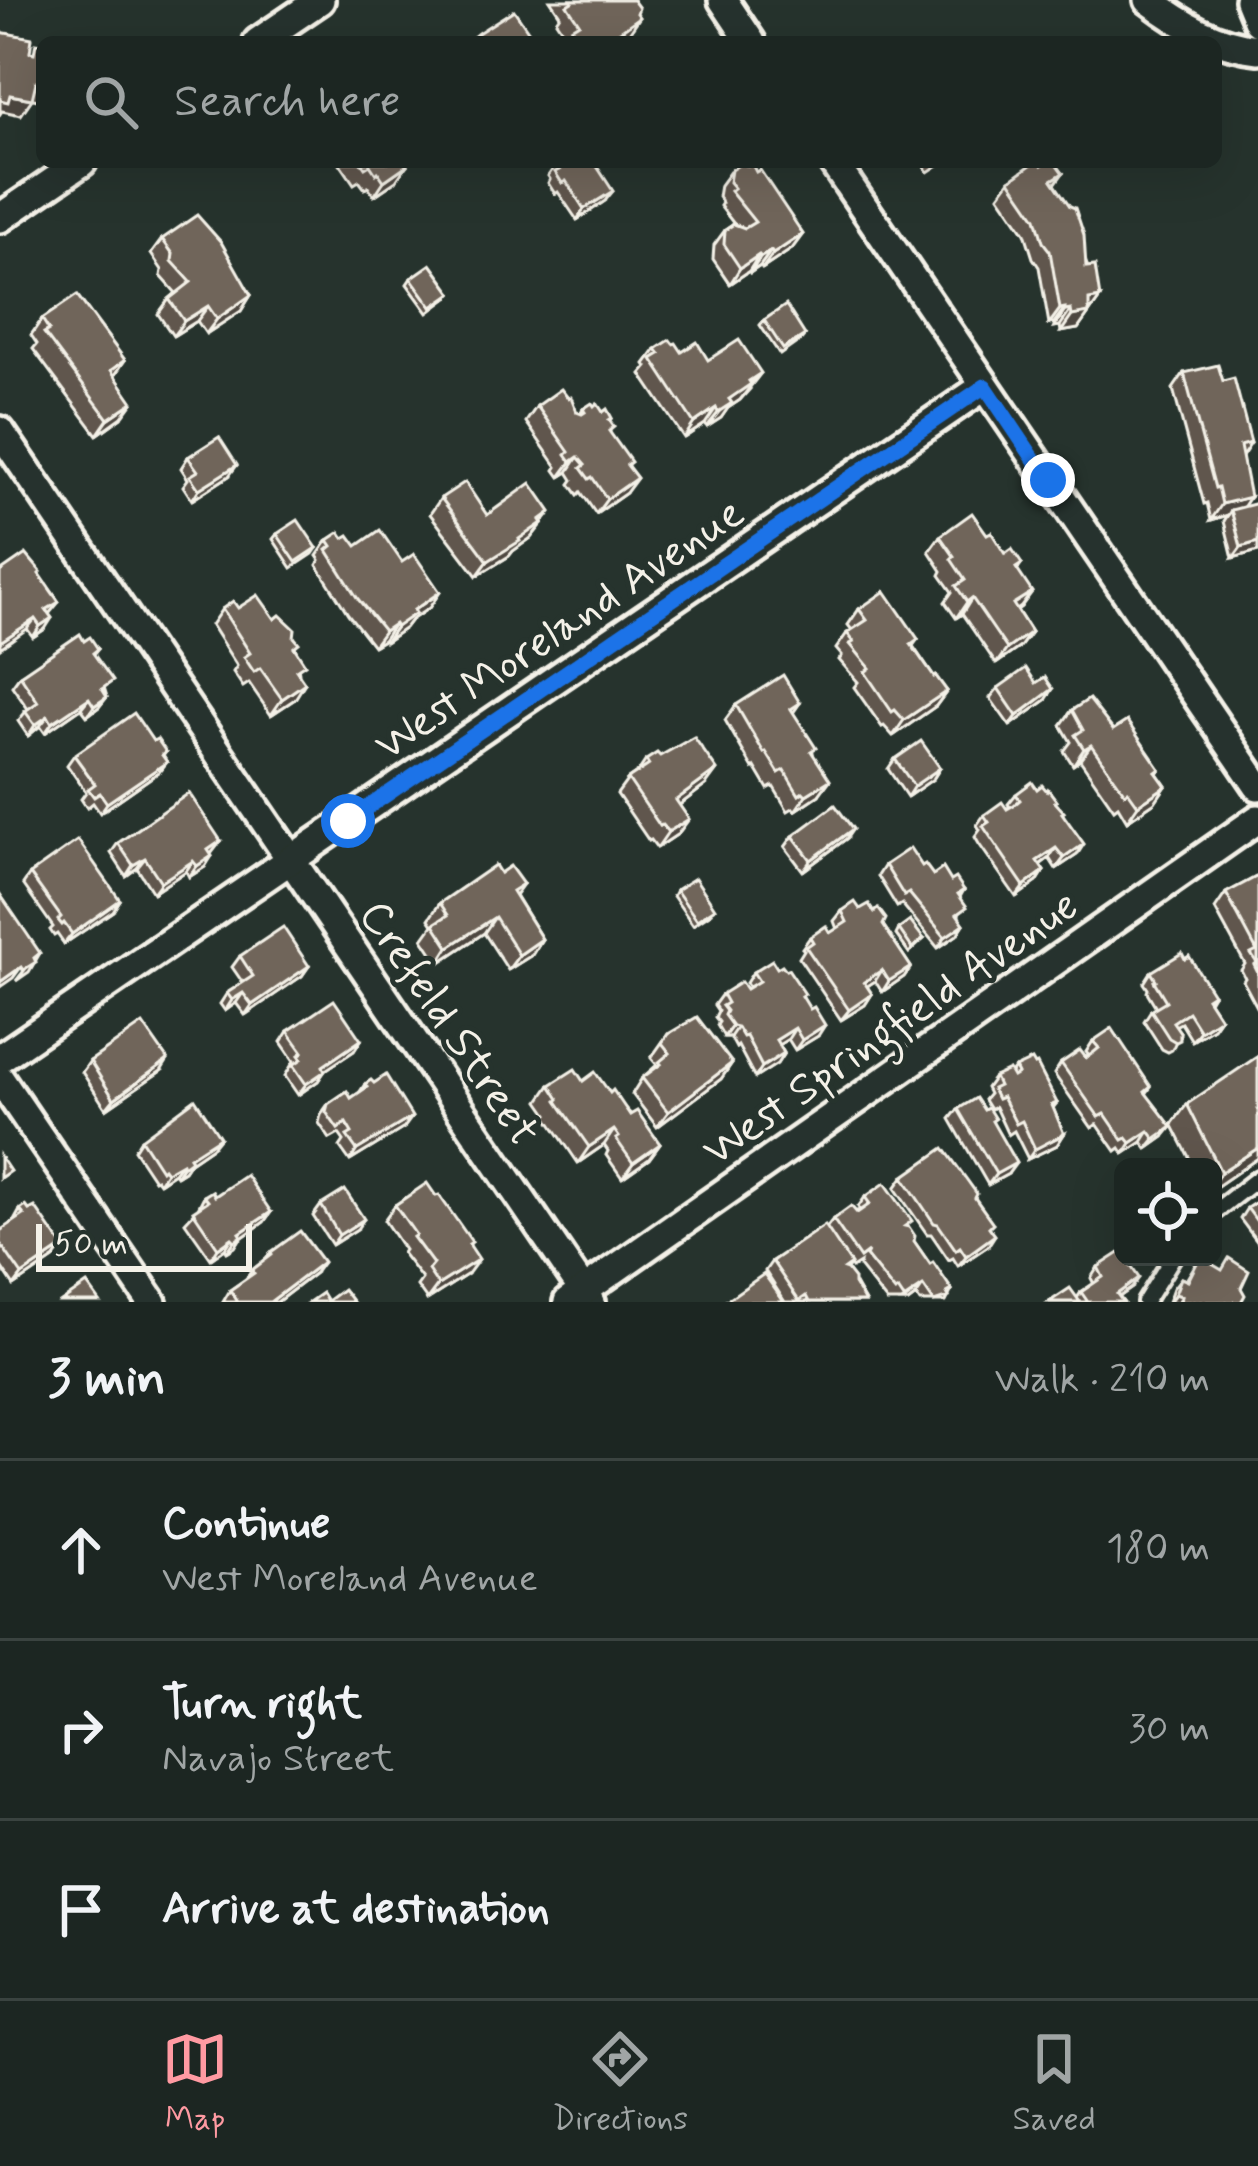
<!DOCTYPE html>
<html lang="en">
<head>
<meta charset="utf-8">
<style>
  :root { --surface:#1c2622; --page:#252e2a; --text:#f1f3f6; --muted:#a0a5a5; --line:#3a4340; --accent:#ff9aa2 }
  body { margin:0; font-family:Mynerve,sans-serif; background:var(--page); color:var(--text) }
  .controls { position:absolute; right:36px; bottom:36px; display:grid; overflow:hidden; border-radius:18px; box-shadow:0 12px 48px #0002 }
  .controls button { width:108px; height:108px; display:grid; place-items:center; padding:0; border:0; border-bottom:3px solid var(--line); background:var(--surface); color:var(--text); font:60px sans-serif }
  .scale { position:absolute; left:36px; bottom:30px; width:216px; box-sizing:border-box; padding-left:12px; border:6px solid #f4f1e8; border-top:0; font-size:33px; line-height:42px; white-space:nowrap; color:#f4f1e8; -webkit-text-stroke:9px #26332d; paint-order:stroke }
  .stop { position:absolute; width:36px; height:36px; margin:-27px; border:9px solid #1a73e8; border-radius:50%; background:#fff }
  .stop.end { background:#1a73e8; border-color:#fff; box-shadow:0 3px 12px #0008 }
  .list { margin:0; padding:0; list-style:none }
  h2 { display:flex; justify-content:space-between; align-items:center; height:156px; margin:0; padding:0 48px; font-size:51px }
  h2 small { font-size:39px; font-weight:400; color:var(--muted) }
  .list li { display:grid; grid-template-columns:78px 1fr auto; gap:36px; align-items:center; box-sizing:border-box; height:180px; padding:0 48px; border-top:3px solid var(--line) }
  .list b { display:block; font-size:45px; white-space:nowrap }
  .list p { margin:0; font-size:39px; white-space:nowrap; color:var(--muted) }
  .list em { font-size:39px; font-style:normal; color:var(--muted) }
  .icon { flex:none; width:66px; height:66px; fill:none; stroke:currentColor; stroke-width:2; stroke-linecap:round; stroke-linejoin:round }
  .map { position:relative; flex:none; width:1258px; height:1302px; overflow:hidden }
  .search { position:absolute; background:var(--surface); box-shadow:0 12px 48px #0002; left:36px; right:36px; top:36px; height:132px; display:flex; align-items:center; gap:30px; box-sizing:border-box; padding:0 42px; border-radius:18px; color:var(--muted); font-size:45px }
  .sheet { height:696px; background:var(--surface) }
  nav { display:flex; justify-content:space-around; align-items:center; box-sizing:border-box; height:168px; border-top:3px solid var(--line); background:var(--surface); font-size:33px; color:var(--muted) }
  nav a { display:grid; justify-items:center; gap:6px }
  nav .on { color:var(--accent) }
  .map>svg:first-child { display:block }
</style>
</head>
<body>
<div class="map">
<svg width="1258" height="1302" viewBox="0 0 1258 1302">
  <rect width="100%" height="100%" fill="#26332d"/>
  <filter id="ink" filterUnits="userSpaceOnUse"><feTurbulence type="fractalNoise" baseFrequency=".00833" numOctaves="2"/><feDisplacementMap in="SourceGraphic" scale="24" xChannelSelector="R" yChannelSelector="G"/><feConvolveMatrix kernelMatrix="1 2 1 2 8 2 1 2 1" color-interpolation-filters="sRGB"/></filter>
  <g filter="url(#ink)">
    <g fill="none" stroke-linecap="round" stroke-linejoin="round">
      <g stroke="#f4f1e8" stroke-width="22">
        <g id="service">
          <polyline points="1213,1213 1258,1178"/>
          <polyline points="1145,1302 1173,1257"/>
        </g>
      </g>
      <g stroke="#f4f1e8" stroke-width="36">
        <g id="minor">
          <polyline points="723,0 751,42"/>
          <path d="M1149,0C1182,25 1216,45 1258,49"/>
          <polyline points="1249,0 1258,22"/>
          <polyline points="258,42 320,0"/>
          <polyline points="833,162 1258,786"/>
          <polyline points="0,218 82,162"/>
          <polyline points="0,431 591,1302"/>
          <polyline points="0,1058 985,386"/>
          <polyline points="0,1079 152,1302"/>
          <polyline points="568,1302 1258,819"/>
        </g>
      </g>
      <use href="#service" stroke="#26332d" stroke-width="14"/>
      <use href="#minor" stroke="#26332d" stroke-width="27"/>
    </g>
    <g fill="#60574d" stroke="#f4f1e8" stroke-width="3">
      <polygon points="550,0 633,0 629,33 617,42 562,42 566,36 556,21 560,15"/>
      <polygon points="339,162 405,162 396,181 374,196 368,187 365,189 359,181 354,184"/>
      <polygon points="921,162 943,162 928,172"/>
      <polygon points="1042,165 1063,173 1055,184 1100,298 1078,329 1061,332 1060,326 1054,327 1054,323 1049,324 1039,267 1033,258 1025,233 999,195 1010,180"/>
      <polygon points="555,166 605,201 577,220 558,192 555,194 548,183 550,179 548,176"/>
      <polygon points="731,170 792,249 762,269 760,266 750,273 749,271 730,284 713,259 714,245 725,230 734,224 720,206 722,203 718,197 720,185"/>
      <polygon points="162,239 251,295 241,311 206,334 197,321 173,336 158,314 169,299 176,293 161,276 162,270 151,254"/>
      <polygon points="411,278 452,293 448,298 428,313 407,284"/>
      <polygon points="42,319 125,360 115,375 122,417 97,435 33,349 37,344 31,335"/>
      <polygon points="764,320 805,335 801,340 780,355 760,325"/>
      <polygon points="673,344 682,352 708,360 750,389 740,400 728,408 721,418 707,427 705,424 684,438 641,374 647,367 645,364 656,349"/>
      <polygon points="1184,373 1223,381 1251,443 1242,457 1243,507 1258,551 1233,558 1224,521 1228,515 1211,520 1207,503 1204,504 1173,389"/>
      <polygon points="537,406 581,413 583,409 610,421 610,433 628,466 626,493 596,514 581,492 578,495 570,484 573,480 568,472 560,477 555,470 557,467 526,422"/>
      <polygon points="188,457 229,476 192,500 183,486 188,479 181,468"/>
      <polygon points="441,498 487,515 540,527 531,538 513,551 509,556 477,576 430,514"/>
      <polygon points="277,534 317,548 313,554 292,568 273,539"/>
      <polygon points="987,534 1005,554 1022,564 1017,571 1021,607 1017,610 1031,632 1020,647 996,664 962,614 956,618 945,602 952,592 940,575 942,571 929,551 940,536"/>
      <polygon points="344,538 357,546 402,562 440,592 429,608 411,620 405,628 385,642 383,640 373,646 348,614 317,565 320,560 317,556 328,540"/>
      <polygon points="40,574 59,602 49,614 45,629 33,637 27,629"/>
      <polygon points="238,608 275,619 294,637 299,673 295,699 271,715 249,683 243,687 233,672 237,666 211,625 222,609"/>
      <polygon points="859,609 918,639 913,646 934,677 947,691 936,706 893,736 884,726 882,727 854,687 858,682 839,660 842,656 836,649 847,633 852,630 848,625"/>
      <polygon points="84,641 98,649 94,654 107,697 99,707 87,716 81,708 45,733 40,726 28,736 18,721 28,709 12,686 20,675"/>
      <polygon points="1036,683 1046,700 1010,726 990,698 998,688"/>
      <polygon points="800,703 793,713 813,752 819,795 795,811 793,808 788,811 773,786 768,789 755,767 753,769 725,720 736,705"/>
      <polygon points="1072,710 1113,730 1160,769 1157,773 1166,786 1155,802 1127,821 1118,806 1114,809 1080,760 1073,765 1064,751 1071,742 1061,725"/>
      <polygon points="153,741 166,752 163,756 167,762 159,772 100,813 93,803 87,808 81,799 86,792 67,765 74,755"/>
      <polygon points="660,756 706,785 679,805 678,834 657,848 651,840 649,841 617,794 628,779 638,772 646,760"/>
      <polygon points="895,759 940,768 933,779 907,797 888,769"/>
      <polygon points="1037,789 1055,803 1063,814 1077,855 1056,869 1049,858 1040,865 1044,871 1037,882 1016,897 979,844 975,837 980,830 977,825 984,815 1010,807 1008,804 1016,794"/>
      <polygon points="793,836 846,839 803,871 785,847"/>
      <polygon points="221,841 211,854 205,867 189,877 186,871 153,893 137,868 126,876 111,853 118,843"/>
      <polygon points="885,865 922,866 933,875 951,881 964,890 960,897 959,917 964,924 957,935 938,948 902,904 897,907 878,876"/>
      <polygon points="500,873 523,884 515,895 542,939 532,955 508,970 484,933 439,963 423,939 433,925 429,919 440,903"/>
      <polygon points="30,874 120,900 113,911 64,944 57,934 54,936 50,930 53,927 23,884"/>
      <polygon points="1258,876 1258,1006 1257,1007 1243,981 1245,978 1241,970 1245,964 1215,909 1226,893"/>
      <polygon points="676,890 711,913 693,925 673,896"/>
      <polygon points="860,909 883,925 911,967 904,977 882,992 875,981 867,986 872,994 865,1005 841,1020 799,958 804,950 802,948 810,937 830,933 837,929 834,921 842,911"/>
      <polygon points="899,929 924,939 909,953 896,935"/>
      <polygon points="240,956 309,966 302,976 245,1015 236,1003 225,1011 220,1004 227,993 243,983 232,967"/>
      <polygon points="777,968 803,998 818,1036 795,1050 788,1039 779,1044 784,1053 777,1064 755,1078 738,1046 736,1048 730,1037 724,1037 717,1025 719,1022 715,1017 718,1011 714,1005 722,994 749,988 746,983 753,972"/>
      <polygon points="1151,972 1213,994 1209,1001 1220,1018 1213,1028 1192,1041 1181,1023 1175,1026 1180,1032 1172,1050 1168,1052 1162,1049 1144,1021 1151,1010 1156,1007 1147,992 1148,989 1144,983"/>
      <polygon points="288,1031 361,1040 354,1051 325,1070 318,1081 298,1095 285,1076 294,1061 281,1042"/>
      <polygon points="668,1034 732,1063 721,1079 657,1127 632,1094 642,1078 657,1065 651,1058"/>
      <polygon points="1093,1041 1151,1087 1146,1094 1164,1137 1147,1149 1142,1142 1124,1154 1120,1148 1116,1151 1097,1124 1092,1128 1054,1074 1061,1063 1089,1056 1086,1052"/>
      <polygon points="90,1061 161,1071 106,1109 82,1072"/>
      <polygon points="1015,1068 1057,1103 1053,1108 1064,1134 1057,1145 1028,1159 1014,1131 1008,1135 995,1107 989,1110 1008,1174 988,1185 950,1119 958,1109 984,1110 989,1108 984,1100 989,1094 986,1088 994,1077 1011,1073"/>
      <polygon points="583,1081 610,1093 660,1144 649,1159 622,1178 606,1155 608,1151 604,1145 578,1163 546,1116 548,1114 539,1101 550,1085"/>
      <polygon points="365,1084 404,1128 350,1161 340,1147 344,1141 339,1134 330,1139 319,1123 321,1114 328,1104 351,1098 359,1093"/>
      <polygon points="1187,1104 1258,1158 1213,1189 1213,1167 1194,1167 1172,1124"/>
      <polygon points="141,1139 212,1147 190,1162 184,1171 176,1176 174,1173 159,1183 156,1179 154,1180 134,1150"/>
      <polygon points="903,1177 975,1198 990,1228 988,1246 958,1266 953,1258 949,1260 931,1234 927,1234 895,1188"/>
      <polygon points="204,1196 215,1196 271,1212 264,1222 240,1239 235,1247 227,1252 225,1249 211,1259 185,1222 198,1208"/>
      <polygon points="865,1197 908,1227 914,1241 930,1264 952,1290 946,1302 920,1302 916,1296 908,1302 887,1302 859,1267 860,1263 852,1268 850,1265 847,1270 865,1302 785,1302 765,1271 772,1261 826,1228 833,1219 860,1210 858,1207"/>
      <polygon points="1258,1201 1258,1243 1240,1219 1247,1208"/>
      <polygon points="321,1205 357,1229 332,1245 313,1216"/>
      <polygon points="395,1205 470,1245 468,1274 427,1300 417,1286 422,1279 402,1253 404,1250 384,1220"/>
      <polygon points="20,1210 55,1258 14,1286 0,1265 0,1231 14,1221"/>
      <polygon points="271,1252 315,1273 277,1302 223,1302 230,1290 245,1280 252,1270 266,1259"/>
      <polygon points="1200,1257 1241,1288 1241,1302 1168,1302 1173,1288 1181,1278 1186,1280"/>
      <polygon points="1098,1267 1132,1288 1119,1297 1123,1302 1049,1302 1077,1298 1081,1292 1094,1284 1091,1278"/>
    </g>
    <g fill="#4e473f" stroke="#f4f1e8" stroke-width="3">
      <polygon points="640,17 629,33 616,42 613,36"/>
      <polygon points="36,82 42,83 42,101 25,97"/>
      <polygon points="10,95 32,99 21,115 2,111 0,114 0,100"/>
      <polygon points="407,165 396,181 374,196 384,181"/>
      <polygon points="613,191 605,201 577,220 584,209"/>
      <polygon points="803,234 792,249 762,269 773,254"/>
      <polygon points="771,251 760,266 750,273 761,257"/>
      <polygon points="759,255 749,271 730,284 740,268"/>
      <polygon points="251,295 241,311 206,334 217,319"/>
      <polygon points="1100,298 1078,329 1061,332 1072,316 1089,300"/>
      <polygon points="208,306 197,321 173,336 184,321"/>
      <polygon points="1065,308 1054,323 1049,324 1060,309"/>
      <polygon points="1071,310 1060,326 1054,327 1065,311"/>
      <polygon points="761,373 740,400 728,408 721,418 707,427 729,399"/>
      <polygon points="133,402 122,417 97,435 108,419"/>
      <polygon points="716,408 705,424 684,438 694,423"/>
      <polygon points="578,457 568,472 560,477 571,462"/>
      <polygon points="237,465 229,476 192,500 199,489"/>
      <polygon points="637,478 626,493 596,514 607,499"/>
      <polygon points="1250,497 1240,512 1231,510 1228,515 1211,520 1222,504"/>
      <polygon points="551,512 531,538 513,551 509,556 477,576 488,561"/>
      <polygon points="1258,542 1258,551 1233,558 1241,547"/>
      <polygon points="440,592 429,608 411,620 405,628 385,642 396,627 414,610"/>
      <polygon points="1032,592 1021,607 1002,620 1013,604"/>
      <polygon points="972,598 962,614 956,618 967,602"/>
      <polygon points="52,618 45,629 33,637 40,626"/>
      <polygon points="35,619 27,629 0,648 0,642"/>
      <polygon points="394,624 383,640 373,646 384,631"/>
      <polygon points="1031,632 1020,647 996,664 1007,649"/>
      <polygon points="305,683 295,699 271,715 282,699"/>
      <polygon points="1053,689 1046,700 1010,726 1017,716"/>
      <polygon points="947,691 936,706 893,736 904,720"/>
      <polygon points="107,697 99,707 87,716 94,706"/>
      <polygon points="89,698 81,708 45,733 52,723"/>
      <polygon points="48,716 40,726 28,736 35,725"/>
      <polygon points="1091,745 1080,760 1073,765 1084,749"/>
      <polygon points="167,762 159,772 100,813 107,803"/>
      <polygon points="940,768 933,779 907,797 914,786"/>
      <polygon points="717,770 706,785 665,816 676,800"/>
      <polygon points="830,780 819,795 795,811 806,795"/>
      <polygon points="1166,786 1155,802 1127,821 1138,805"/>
      <polygon points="689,819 678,834 657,848 668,832"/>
      <polygon points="853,829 846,839 803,871 811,860"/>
      <polygon points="1084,844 1077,855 1056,869 1064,858"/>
      <polygon points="1056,848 1049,858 1030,872 1037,861"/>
      <polygon points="212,856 205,867 189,877 197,866"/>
      <polygon points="145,858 137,868 126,876 133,865"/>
      <polygon points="193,861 186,871 153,893 161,882"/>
      <polygon points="1044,871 1037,882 1016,897 1024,886"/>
      <polygon points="120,900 113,911 64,944 72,934"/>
      <polygon points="495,917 484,933 439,963 449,947"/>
      <polygon points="964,924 957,935 938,948 945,937"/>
      <polygon points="542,939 532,955 508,970 519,955"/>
      <polygon points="40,953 29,972 16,981 34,958"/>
      <polygon points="309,966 302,976 245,1015 252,1005"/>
      <polygon points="21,967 13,978 0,987 0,982"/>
      <polygon points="911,967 904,977 882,992 889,981"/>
      <polygon points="882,970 875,981 857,993 864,982"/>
      <polygon points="243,993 236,1003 225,1011 232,1000"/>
      <polygon points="872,994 865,1005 841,1020 849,1010"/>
      <polygon points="1220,1018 1213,1028 1192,1041 1200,1031"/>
      <polygon points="825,1025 818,1036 795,1050 802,1040"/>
      <polygon points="732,1026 737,1027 730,1037 724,1037"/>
      <polygon points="795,1028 788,1039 769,1051 776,1040"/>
      <polygon points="361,1040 354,1051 315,1077 323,1066"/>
      <polygon points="784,1053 777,1064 755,1078 762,1067"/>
      <polygon points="168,1060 161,1071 106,1109 114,1099"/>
      <polygon points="732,1063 721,1079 657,1127 668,1112"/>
      <polygon points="325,1071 318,1081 298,1095 306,1084"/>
      <polygon points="412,1117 404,1128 350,1161 357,1150"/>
      <polygon points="1172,1127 1164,1137 1147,1149 1155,1139"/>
      <polygon points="614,1130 604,1145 578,1163 589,1147"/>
      <polygon points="1149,1131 1142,1142 1124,1154 1131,1143"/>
      <polygon points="1064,1134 1057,1145 1028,1159 1035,1149"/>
      <polygon points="220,1137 212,1147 190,1162 184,1171 176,1176 189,1157"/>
      <polygon points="660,1144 649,1159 622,1178 633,1163"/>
      <polygon points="1258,1148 1258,1158 1213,1189 1213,1184 1221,1172"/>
      <polygon points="182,1163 174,1173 159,1183 166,1172"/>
      <polygon points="1016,1163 1008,1174 988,1185 996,1174"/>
      <polygon points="271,1212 264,1222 240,1239 235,1247 227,1252 240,1233"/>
      <polygon points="364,1219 357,1229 332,1245 339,1235"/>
      <polygon points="995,1235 988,1246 958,1266 966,1256"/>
      <polygon points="232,1238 225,1249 211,1259 218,1248"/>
      <polygon points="63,1247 55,1258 14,1286 22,1275"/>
      <polygon points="479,1259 468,1274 427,1300 438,1285"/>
      <polygon points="323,1262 315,1273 277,1302 270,1302"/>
      <polygon points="1139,1278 1132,1288 1112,1302 1117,1294"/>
      <polygon points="923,1286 916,1296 908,1302 902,1302"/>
      <polygon points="1175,1294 1182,1296 1178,1302 1169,1302"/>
    </g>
    <g fill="#70655a" stroke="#f4f1e8" stroke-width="3">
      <polygon points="571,0 633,0 639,8 637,13 640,17 613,36 617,42 582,42 571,28 579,23 567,5 572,2"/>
      <polygon points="514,10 536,42 467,42 478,33"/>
      <polygon points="0,32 32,38 30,52 34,53 36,43 42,44 42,83 36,82 32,99 10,95 8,102 0,100"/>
      <polygon points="361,162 405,162 407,165 384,181 378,172 376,174 370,165 365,168"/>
      <polygon points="561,162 594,162 613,191 584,209 566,181 562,183 555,172 559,170 555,166"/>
      <polygon points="1035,162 1040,162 1042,165 1046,162 1055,162 1063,173 1052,180 1070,206 1075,208 1084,235 1086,267 1095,266 1100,298 1089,300 1089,313 1072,316 1071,310 1065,311 1065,308 1060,309 1050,251 1043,242 1036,218 1010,180"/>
      <polygon points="740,164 753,166 756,172 760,170 803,234 773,254 771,251 761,257 759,255 740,268 724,244 725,230 734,224 745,228 755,222 730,191 734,188 729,182 731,170"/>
      <polygon points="197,215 221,242 251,295 217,319 208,306 184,321 169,299 191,282 172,261 173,254 162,239"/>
      <polygon points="431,264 452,293 432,307 411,278"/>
      <polygon points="77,295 125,360 111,370 133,402 108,419 44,333 49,330 42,319"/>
      <polygon points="786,305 805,335 783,349 764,320"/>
      <polygon points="670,340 673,344 676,343 682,352 697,342 708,360 739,340 761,373 749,381 751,384 729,399 732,403 718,412 716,408 694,423 652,359 660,354 656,349"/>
      <polygon points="1218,365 1223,381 1234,378 1251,443 1240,446 1250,497 1222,504 1218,487 1215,488 1184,373"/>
      <polygon points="561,389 568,398 571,397 577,412 582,414 585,412 583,409 592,403 594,406 597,403 603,412 607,409 612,418 609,420 614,427 609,431 631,462 627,465 637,478 607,499 592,477 589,479 581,468 585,465 578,457 571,462 566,455 569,452 537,406"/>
      <polygon points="219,437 237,465 199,489 190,476 198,471 188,457"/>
      <polygon points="465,482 487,515 531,483 551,512 540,520 542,523 519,539 520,541 488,561 441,498"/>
      <polygon points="1258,503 1258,542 1241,547 1231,510"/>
      <polygon points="972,513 987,534 991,532 1005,554 1012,549 1022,564 1016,568 1032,592 1013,604 1031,632 1007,649 972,598 967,602 956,586 965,580 951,559 954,556 940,536"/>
      <polygon points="298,520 317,548 296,562 277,534"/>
      <polygon points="380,530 402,562 414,554 440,592 414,610 416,613 396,627 394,624 384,631 358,599 327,550 332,546 328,540 340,532 344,538 349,535 357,546"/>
      <polygon points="26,554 41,572 39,574 59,602 46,610 52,618 40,626 35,619 0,642 0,572"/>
      <polygon points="885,591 918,639 911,644 934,677 936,676 947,691 904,720 895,710 892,712 865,672 870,668 850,644 854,642 847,633 867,620 859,609"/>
      <polygon points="258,595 275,619 280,615 295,629 294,637 299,643 294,647 305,664 296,670 305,683 282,699 260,668 254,672 244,657 250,653 222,609 233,601 238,608"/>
      <polygon points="80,634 84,641 90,637 98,649 93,653 113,681 102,689 107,697 94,706 89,698 52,723 48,716 35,725 25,711 38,702 20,675"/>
      <polygon points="1026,668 1036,683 1045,677 1053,689 1017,716 998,688"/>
      <polygon points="783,675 800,703 791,709 816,748 811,751 830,780 806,795 803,792 799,795 784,770 779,773 766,752 764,753 736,705"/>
      <polygon points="1089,699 1113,730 1127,721 1160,769 1156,772 1166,786 1138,805 1128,791 1125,793 1091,745 1084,749 1075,735 1083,730 1072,710"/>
      <polygon points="134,713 153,741 157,739 166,752 162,755 167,762 107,803 100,793 94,797 88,789 95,784 74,755"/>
      <polygon points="694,737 717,770 676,800 689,819 668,832 662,825 660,826 628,779 649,765 646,760 657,753 660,756"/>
      <polygon points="921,741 940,768 914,786 895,759"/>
      <polygon points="1032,782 1037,789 1042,785 1047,791 1048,789 1057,801 1055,802 1064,812 1062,813 1084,844 1064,858 1056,848 1037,861 1044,871 1024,886 983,826 989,822 984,815 1002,802 1007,809 1014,805 1020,800 1016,794"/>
      <polygon points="189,793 221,841 208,850 212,856 197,866 193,861 161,882 145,858 133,865 118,843"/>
      <polygon points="835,805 853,829 811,860 793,836"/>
      <polygon points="78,840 120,900 72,934 64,923 62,925 58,920 61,917 30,874"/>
      <polygon points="910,848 922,866 925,864 933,875 943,868 951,881 956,878 964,890 958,894 967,907 957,914 964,924 945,937 909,893 904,896 885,865"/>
      <polygon points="495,865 500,873 510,866 523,884 512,891 542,939 519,955 495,917 449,947 434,924 448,915 440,903"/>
      <polygon points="1258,876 1258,973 1254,965 1257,963 1251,954 1257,951 1226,893"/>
      <polygon points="695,878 715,908 697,920 676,890"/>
      <polygon points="0,894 40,953 34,958 36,962 23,970 21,967 0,982"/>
      <polygon points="855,902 860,909 869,904 874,912 878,908 886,919 883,925 911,967 889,981 882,970 864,982 872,994 849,1010 806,947 813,942 810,937 826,926 830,933 847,922 842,911"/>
      <polygon points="910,921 924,939 912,948 899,929"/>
      <polygon points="283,927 309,966 252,1005 243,993 232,1000 227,993 253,976 240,956"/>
      <polygon points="1182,953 1185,959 1189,956 1213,994 1207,998 1220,1018 1200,1031 1188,1012 1173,1022 1180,1032 1180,1040 1176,1042 1169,1038 1151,1010 1166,1001 1154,981 1156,980 1151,972"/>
      <polygon points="772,960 777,968 782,965 786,970 788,969 805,994 802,996 810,1009 814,1007 825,1025 802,1040 795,1028 784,1035 776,1040 784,1053 762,1067 746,1036 743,1037 737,1027 732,1026 724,1015 726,1011 722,1006 727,1003 722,994 741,982 746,989 759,981 753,972"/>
      <polygon points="334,1000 361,1040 323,1066 325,1071 306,1084 293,1065 302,1059 299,1055 303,1052 288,1031"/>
      <polygon points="697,1017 732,1063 668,1112 642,1078 661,1064 659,1062 670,1053 662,1043 668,1034"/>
      <polygon points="143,1024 168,1060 114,1099 90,1061"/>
      <polygon points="1112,1028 1151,1087 1145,1092 1172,1127 1155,1139 1149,1131 1131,1143 1127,1138 1123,1140 1105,1114 1099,1117 1061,1063 1080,1050 1086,1058 1093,1053 1099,1048 1093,1041"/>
      <polygon points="1258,1056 1258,1148 1221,1172 1187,1104"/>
      <polygon points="1032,1060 1035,1065 1037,1064 1057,1103 1052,1105 1064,1134 1035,1149 1022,1121 1016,1124 1002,1097 997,1099 992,1089 998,1086 994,1077 1009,1070 1013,1077 1018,1074 1015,1068"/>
      <polygon points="575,1069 583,1081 595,1072 610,1093 613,1090 630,1115 637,1111 660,1144 633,1163 616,1139 619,1137 614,1130 589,1147 557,1101 559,1099 550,1085"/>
      <polygon points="386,1075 412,1117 357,1150 347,1136 352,1133 346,1123 338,1129 326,1112 328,1104 347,1091 351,1098 367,1087 365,1084 371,1080 374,1083"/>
      <polygon points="976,1098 984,1110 988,1108 995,1119 992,1121 1016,1163 996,1174 958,1109"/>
      <polygon points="195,1099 220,1137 189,1157 191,1160 183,1166 182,1163 166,1172 163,1168 161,1170 141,1139"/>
      <polygon points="944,1148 977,1194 975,1198 993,1223 989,1227 995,1235 966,1256 960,1247 956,1250 938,1224 934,1223 903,1177"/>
      <polygon points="0,1156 10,1171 0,1178"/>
      <polygon points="246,1175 271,1212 240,1233 242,1236 235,1241 232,1238 218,1248 193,1211 208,1201 204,1196 212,1191 215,1196"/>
      <polygon points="427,1183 436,1196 439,1195 472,1242 469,1244 479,1259 438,1285 428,1270 433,1264 413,1237 416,1235 395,1205"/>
      <polygon points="885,1183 912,1221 905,1226 909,1227 915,1236 914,1241 930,1264 933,1262 952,1290 947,1293 949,1297 934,1302 923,1286 904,1299 898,1290 895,1292 866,1256 868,1252 860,1258 833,1219 851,1206 857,1213 870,1204 865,1197"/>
      <polygon points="345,1190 364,1219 339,1235 321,1205"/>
      <polygon points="1258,1201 1258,1223 1247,1208"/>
      <polygon points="26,1206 29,1210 35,1207 63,1247 22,1275 0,1243 0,1231 24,1215 20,1210"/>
      <polygon points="825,1225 851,1264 844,1269 847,1270 854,1279 854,1284 865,1302 809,1302 806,1296 799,1301 772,1261"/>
      <polygon points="300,1231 323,1262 270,1302 238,1302 230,1290 254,1273 252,1270 272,1255 271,1252"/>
      <polygon points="1121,1252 1139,1278 1117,1294 1123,1302 1088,1302 1081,1292 1103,1277 1098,1267"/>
      <polygon points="1200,1257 1222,1270 1229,1258 1249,1271 1241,1288 1245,1295 1241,1302 1181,1302 1182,1296 1175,1294 1181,1278 1188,1281"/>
      <polygon points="764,1274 784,1302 724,1302"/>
      <polygon points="87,1284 100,1302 61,1302"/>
      <polygon points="1070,1288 1080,1302 1049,1302"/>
      <polygon points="343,1289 353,1302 309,1302 322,1293 327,1301"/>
    </g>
  </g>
  <g fill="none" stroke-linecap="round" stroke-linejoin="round" filter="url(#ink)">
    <polyline stroke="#1a73e8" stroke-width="15" points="348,821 985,386 1048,480"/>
  </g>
  <g text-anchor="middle" stroke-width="10" stroke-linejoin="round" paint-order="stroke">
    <g font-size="45" fill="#f4f1e8" stroke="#26332d">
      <text transform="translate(558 627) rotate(-34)" y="16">West Moreland Avenue</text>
      <text transform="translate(451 1022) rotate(56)" y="16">Crefeld Street</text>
      <text transform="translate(889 1026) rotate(-35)" y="16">West Springfield Avenue</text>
    </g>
  </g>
</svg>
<div class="controls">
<button><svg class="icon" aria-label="locate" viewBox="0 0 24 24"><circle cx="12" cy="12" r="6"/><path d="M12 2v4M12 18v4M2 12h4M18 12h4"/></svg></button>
</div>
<div class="scale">50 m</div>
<div class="stop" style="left:348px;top:821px"></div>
<div class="stop end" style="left:1048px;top:480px"></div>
<div class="search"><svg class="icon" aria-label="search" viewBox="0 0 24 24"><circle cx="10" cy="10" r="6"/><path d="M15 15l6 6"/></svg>Search here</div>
</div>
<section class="sheet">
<h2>3 min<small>Walk · 210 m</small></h2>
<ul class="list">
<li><svg class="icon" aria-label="ahead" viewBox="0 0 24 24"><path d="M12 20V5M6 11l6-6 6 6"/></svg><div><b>Continue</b><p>West Moreland Avenue</p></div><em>180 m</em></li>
<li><svg class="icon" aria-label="right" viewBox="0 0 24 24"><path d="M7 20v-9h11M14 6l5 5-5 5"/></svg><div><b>Turn right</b><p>Navajo Street</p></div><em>30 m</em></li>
<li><svg class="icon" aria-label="arrive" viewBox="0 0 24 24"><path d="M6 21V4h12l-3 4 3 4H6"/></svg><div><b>Arrive at destination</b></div></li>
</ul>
</section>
<nav>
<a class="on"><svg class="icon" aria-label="map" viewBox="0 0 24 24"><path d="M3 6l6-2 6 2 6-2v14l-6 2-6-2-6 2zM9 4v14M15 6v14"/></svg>Map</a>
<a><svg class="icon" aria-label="directions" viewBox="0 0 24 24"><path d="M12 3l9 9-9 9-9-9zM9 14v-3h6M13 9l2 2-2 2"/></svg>Directions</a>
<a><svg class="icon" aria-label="saved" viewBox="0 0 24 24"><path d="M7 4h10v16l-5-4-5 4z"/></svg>Saved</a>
</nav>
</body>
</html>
